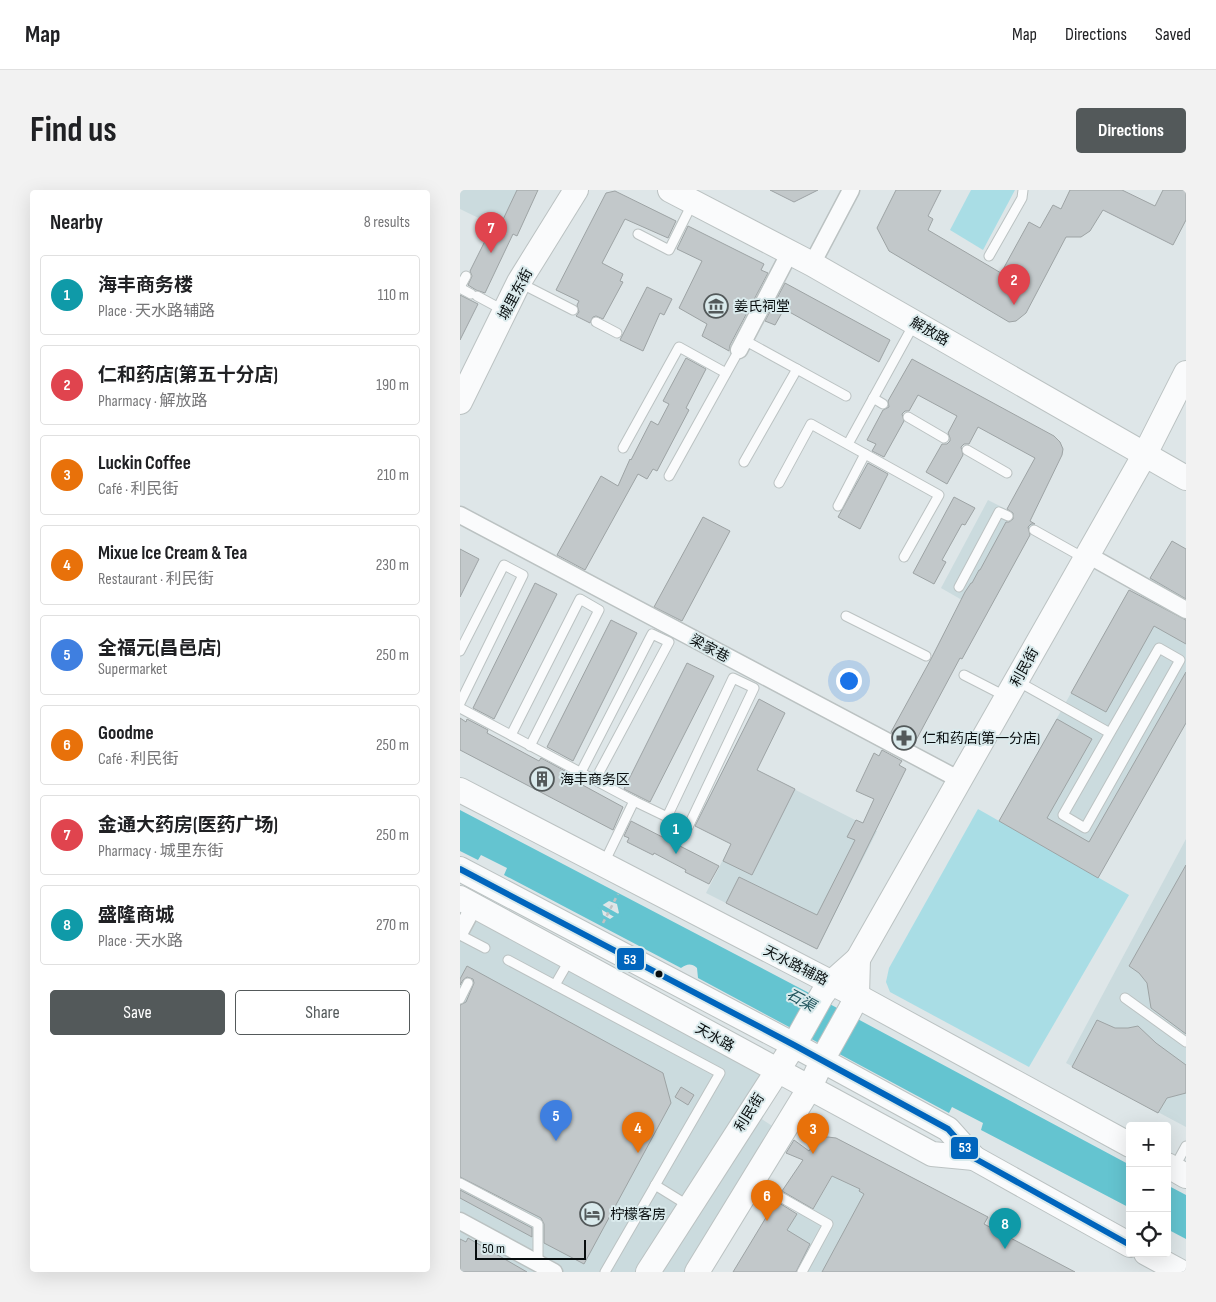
<!DOCTYPE html>
<html lang="en">
<head>
<meta charset="utf-8">
<style>
  :root { --surface:#fff; --page:#f2f2f2; --text:#202124; --muted:#757577; --line:#e0e0e0; --accent:#53595a }
  body { margin:0; font-family:"Sofia Sans Condensed","Noto Sans SC",sans-serif; background:var(--page); color:var(--text) }
  .controls { position:absolute; right:15px; bottom:15px; display:grid; overflow:hidden; border-radius:5px; box-shadow:0 5px 20px #0002 }
  .controls button { width:45px; height:45px; display:grid; place-items:center; padding:0; border:0; border-bottom:1px solid var(--line); background:var(--surface); color:var(--text); font:25px sans-serif }
  .scale { position:absolute; left:15px; bottom:12px; width:111px; box-sizing:border-box; padding-left:5px; border:2px solid #080d0e; border-top:0; font-size:14px; line-height:18px; white-space:nowrap; color:#080d0e; -webkit-text-stroke:4px #daeaec; paint-order:stroke }
  .you { position:absolute; left:388px; top:490px; width:18px; height:18px; margin:-12px; border:4px solid #fff; border-radius:50%; background:#1a73e8; box-shadow:0 0 0 8px #1a73e833 }
  .badge { display:grid; place-items:center; width:32px; height:32px; border-radius:50%; background:var(--accent); color:#fff; font-size:16px; font-weight:700 }
  .pin { position:absolute; translate:-50% -41px; filter:drop-shadow(0 1px 2px #0008) }
  .pin::after { content:''; position:absolute; top:26px; width:18px; height:15px; background:inherit; clip-path:polygon(0 0,100% 0,50% 100%) }
  .list { margin:0; padding:0; list-style:none }
  h2 { display:flex; justify-content:space-between; align-items:center; height:65px; margin:0; padding:0 20px; font-size:21px }
  h2 small { font-size:16px; font-weight:400; color:var(--muted) }
  .list li { display:grid; grid-template-columns:32px 1fr auto; gap:15px; align-items:center; box-sizing:border-box; height:80px; margin:0 10px 10px; padding:0 10px; border:1px solid var(--line); border-radius:5px }
  .list b { display:block; font-size:19px; white-space:nowrap }
  .list p { margin:0; font-size:16px; white-space:nowrap; color:var(--muted) }
  .list em { font-size:16px; font-style:normal; color:var(--muted) }
  .actions { display:flex; gap:10px; padding:15px 20px }
  .actions a { flex:1; padding:11px 0; border:1px solid var(--accent); border-radius:5px; text-align:center; font-size:18px; color:var(--accent) }
  .actions .main { background:var(--accent); color:#fff }
  .icon { flex:none; width:28px; height:28px; fill:none; stroke:currentColor; stroke-width:2; stroke-linecap:round; stroke-linejoin:round }
  .map { position:relative; flex:none; width:726px; height:1082px; overflow:hidden; border-radius:5px }
  header { display:flex; align-items:center; gap:30px; box-sizing:border-box; height:70px; padding:0 25px; background:var(--surface); border-bottom:1px solid var(--line) }
  header strong { font-size:24px }
  nav { display:flex; gap:28px; margin-inline-start:auto; font-size:18px }
  .intro { display:flex; align-items:center; justify-content:space-between; box-sizing:border-box; height:120px; padding:0 30px }
  h1 { margin:0; font-size:35px }
  .button { padding:12px 22px; border-radius:5px; background:var(--accent); color:#fff; font-size:18px; font-weight:700 }
  main { display:flex; gap:30px; padding:0 30px }
  aside { flex:1; background:var(--surface); border-radius:5px; box-shadow:0 5px 20px #0002 }
  .map>svg:first-child { display:block }
</style>
</head>
<body>
<header>
<strong>Map</strong>
<nav><a>Map</a><a>Directions</a><a>Saved</a></nav>
</header>
<div class="intro"><h1>Find us</h1><a class="button">Directions</a></div>
<main>
<aside>
<h2>Nearby<small>8 results</small></h2>
<ul class="list">
<li><span class="badge" style="background:#0f9aa8">1</span><div><b>海丰商务楼</b><p>Place · 天水路辅路</p></div><em>110 m</em></li>
<li><span class="badge" style="background:#e0444e">2</span><div><b>仁和药店(第五十分店)</b><p>Pharmacy · 解放路</p></div><em>190 m</em></li>
<li><span class="badge" style="background:#e8710a">3</span><div><b>Luckin Coffee</b><p>Café · 利民街</p></div><em>210 m</em></li>
<li><span class="badge" style="background:#e8710a">4</span><div><b>Mixue Ice Cream &amp; Tea</b><p>Restaurant · 利民街</p></div><em>230 m</em></li>
<li><span class="badge" style="background:#3f7fe0">5</span><div><b>全福元(昌邑店)</b><p>Supermarket</p></div><em>250 m</em></li>
<li><span class="badge" style="background:#e8710a">6</span><div><b>Goodme</b><p>Café · 利民街</p></div><em>250 m</em></li>
<li><span class="badge" style="background:#e0444e">7</span><div><b>金通大药房(医药广场)</b><p>Pharmacy · 城里东街</p></div><em>250 m</em></li>
<li><span class="badge" style="background:#0f9aa8">8</span><div><b>盛隆商城</b><p>Place · 天水路</p></div><em>270 m</em></li>
</ul>
<div class="actions"><a class="main">Save</a><a>Share</a></div>
</aside>
<div class="map">
<svg width="726" height="1082" viewBox="0 0 726 1082">
  <rect width="100%" height="100%" fill="#dee6e8"/>
  <g fill="#cbdbde">
    <polygon points="0,0 57,0 39,38 0,19"/>
    <polygon points="528,310 575,334 531,416 502,410 481,398"/>
    <polygon points="712,351 726,359 726,532 638,688 539,631 669,400 681,406"/>
    <polygon points="306,585 417,641 357,759 246,703"/>
    <polygon points="726,649 726,937 606,873"/>
    <polygon points="0,721 298,879 300,886 288,920 332,949 249,1082 0,1082"/>
    <polygon points="408,965 498,1082 302,1082 342,1015 353,1020 377,978"/>
  </g>
  <g fill="#a9dde5">
    <polygon points="511,0 555,0 523,60 490,40"/>
    <polygon points="518,619 669,705 569,877 430,802 426,792 429,778"/>
  </g>
  <g fill="#64c4d0" fill-rule="evenodd">
    <path d="M0,620L351,804L670,975V1018L521,940L523,933L492,917L489,923L238,788L237,778C231,773 227,774 221,778L44,685L47,678L21,665L18,670L0,661ZM149,711L157,714L159,723L150,729L143,725L141,716Z"/>
    <polygon points="707,995 726,1005 726,1049 707,1039"/>
  </g>
  <g fill="none" stroke-linecap="round" stroke-linejoin="round">
    <polyline stroke="#64c4d0" stroke-width="4.5" points="138,715 159,727"/>
  </g>
  <g fill="#c2c8ca" stroke="#9da3a4">
    <polygon points="57,0 78,0 57,46 53,44 25,103 16,100 8,95 12,86 10,81 33,35 39,38"/>
    <polygon points="310,0 358,0 334,12"/>
    <polygon points="436,0 481,0 468,26 473,29 468,40 541,83 569,32 580,38 593,15 601,19 610,0 662,0 695,16 703,0 726,0 726,30 713,55 643,20 630,41 621,47 606,47 566,123 556,131 549,132 429,61 417,38"/>
    <polygon points="155,1 216,31 208,48 165,29 142,73 163,84 160,91 163,92 143,129 136,126 133,127 130,133 116,126 119,122 117,115 119,111 96,100 146,3"/>
    <polygon points="228,36 304,74 301,80 308,83 270,155 269,161 242,146 247,134 219,118 242,71 217,59"/>
    <polygon points="325,93 430,150 419,172 324,119 315,135 305,131"/>
    <polygon points="187,97 212,109 204,125 200,123 183,161 160,150"/>
    <polygon points="0,105 18,114 0,150"/>
    <polygon points="226,168 246,179 226,218 229,220 197,281 193,279 187,289 178,284 125,380 97,365 141,286 158,296 170,269 171,270 191,231 198,235 209,214 203,211"/>
    <polygon points="452,169 594,246 600,252 603,259 602,265 570,331 575,334 571,334 568,337 570,345 502,469 500,468 454,554 431,542 471,469 505,402 511,393 512,393 519,380 520,380 546,332 549,332 553,329 553,323 547,319 575,268 518,237 509,254 504,254 501,257 503,265 487,294 466,282 482,254 487,254 490,251 490,248 488,243 497,226 458,205 449,221 445,221 442,224 444,231 424,267 412,261 416,254 407,250 423,220 429,217 428,211"/>
    <polygon points="408,273 428,284 400,339 378,327"/>
    <polygon points="494,307 515,318 505,335 502,334 482,370 486,372 474,394 453,383"/>
    <polygon points="243,327 270,341 222,431 194,417"/>
    <polygon points="712,351 726,359 726,409 690,388"/>
    <polygon points="0,359 19,369 0,407"/>
    <polygon points="75,393 97,404 34,529 13,518"/>
    <polygon points="669,400 726,430 726,454 694,436 646,522 611,503"/>
    <polygon points="151,430 177,443 113,571 87,557"/>
    <polygon points="227,473 254,486 190,612 164,599"/>
    <polygon points="726,482 726,533 638,688 539,631 597,529 632,549 587,628 629,652"/>
    <polygon points="299,509 325,523 297,580 335,599 292,685 263,671 271,654 235,636"/>
    <polygon points="0,528 6,532 7,529 28,540 27,543 79,571 81,568 107,582 106,586 163,617 153,640 0,560"/>
    <polygon points="422,560 442,571 439,575 446,579 357,759 266,713 279,687 357,725 395,650 387,647 396,630 403,633 414,609 396,601 414,563 419,566"/>
    <polygon points="171,631 259,676 249,694 225,682 226,680 194,663 193,665 167,652 169,648 164,646"/>
    <polygon points="726,675 726,844 691,818 687,793 679,783 669,776"/>
    <polygon points="7,776 203,883 211,913 124,1074 84,1053 84,1034 81,1028 0,987 0,815 6,812 14,793 13,789 7,787 3,790 0,795 0,789"/>
    <polygon points="637,830 655,838 668,838 678,836 696,853 726,875 726,903 707,908 698,923 612,877"/>
    <polygon points="221,897 234,905 228,915 215,907"/>
    <polygon points="368,947 376,948 528,1027 524,1034 615,1082 362,1082 404,1004 399,1001 400,999 372,986 353,1019 322,1001 343,970 326,963 334,950 349,961 358,948"/>
    <polygon points="0,1000 72,1038 72,1047 0,1008"/>
    <polygon points="316,1011 337,1024 327,1040 350,1054 336,1082 273,1082"/>
    <polygon points="8,1048 67,1082 0,1082 0,1049 6,1052"/>
  </g>
  <g fill="none" stroke-linecap="round" stroke-linejoin="round">
    <g stroke="#bbc2c2" stroke-width="11">
      <g id="lane">
        <polyline points="178,44 209,60 233,12"/>
        <polyline points="529,66 562,8 563,0"/>
        <polyline points="60,93 113,120"/>
        <polyline points="0,97 6,86"/>
        <polyline points="0,98 11,104"/>
        <polyline points="17,106 43,120"/>
        <polyline points="136,132 157,143"/>
        <polyline points="284,150 386,206"/>
        <polyline points="413,208 423,214"/>
        <polyline points="448,227 484,248"/>
        <polyline points="388,254 454,134"/>
        <polyline points="163,258 219,157 266,183"/>
        <polyline points="507,260 547,283"/>
        <polyline points="284,272 337,179"/>
        <polyline points="209,286 279,160"/>
        <polyline points="319,293 351,234 479,305 444,367"/>
        <polyline points="378,316 405,264"/>
        <polyline points="574,340 624,368"/>
        <polyline points="499,397 539,322 548,326"/>
        <polyline points="386,426 466,466"/>
        <polyline points="0,461 44,375 63,385 0,513"/>
        <polyline points="504,485 545,506"/>
        <polyline points="557,491 650,543 603,625 625,638 720,470 699,458 650,543"/>
        <polyline points="0,518 174,611 143,675"/>
        <polyline points="51,545 120,409 139,420 70,556"/>
        <polyline points="121,582 192,444 209,452 135,590"/>
        <polyline points="174,611 228,637 294,498 273,488 207,627"/>
        <polyline points="0,745 25,758"/>
        <polyline points="48,770 260,883 145,1082"/>
        <polyline points="95,795 110,769"/>
        <polyline points="665,808 726,852"/>
        <polyline points="0,809 8,793"/>
        <polyline points="714,978 726,956"/>
        <polyline points="294,992 368,1034 342,1082"/>
        <polyline points="0,993 78,1034 78,1073"/>
        <polyline points="195,995 229,1016"/>
      </g>
    </g>
    <g stroke="#bbc2c2" stroke-width="19">
      <g id="street">
        <polyline points="352,74 391,0"/>
        <polyline points="279,160 330,62"/>
        <polyline points="0,325 500,590"/>
        <polyline points="628,365 726,420"/>
        <polyline points="0,742 14,716"/>
        <polyline points="0,1031 94,1082"/>
      </g>
    </g>
    <g stroke="#bbc2c2" stroke-width="26">
      <g id="secondary">
        <polyline points="210,0 352,74 726,288"/>
        <polyline points="0,212 59,92 116,0"/>
        <polyline points="0,600 397,806 670,955"/>
        <polyline points="0,679 334,855 488,939 514,968 670,1055"/>
        <polyline points="0,708 472,964 514,968"/>
        <polyline points="398,769 685,264 726,183"/>
        <polyline points="707,975 726,986"/>
        <polyline points="686,1063 721,1082"/>
        <polyline points="188,1082 334,855 362,805 371,793 398,769 397,806 390,820 366,863 349,899 237,1082"/>
      </g>
    </g>
    <polyline stroke="#c1c3c4" stroke-width="2.5" stroke-dasharray="4 4" stroke-linecap="butt" points="143,733 158,704"/>
    <use href="#lane" stroke="#fafbfc" stroke-width="9"/>
    <use href="#street" stroke="#fafbfc" stroke-width="16"/>
    <use href="#secondary" stroke="#fafbfc" stroke-width="24"/>
    <g stroke="#daeaec" stroke-width="10">
      <polyline id="bus-1" points="0,679 334,855 488,939 514,968 670,1055"/>
    </g>
    <use href="#bus-1" stroke="#0065bd" stroke-width="6"/>
  </g>
  <defs>
    <g id="museum-ring" transform="scale(1.25)"><circle r="9.5" fill="#daeaec" stroke="#53595a" stroke-width="1.5"/><path d="M0-6L6-3V-2H-6V-3ZM-5-1h2V3h-2ZM-1-1h2V3h-2ZM3-1h2V3H3ZM-6 4H6V6H-6Z" fill="#53595a"/></g>
    <g id="pharmacy-ring" transform="scale(1.25)"><circle r="9.5" fill="#daeaec" stroke="#53595a" stroke-width="1.5"/><path d="M-2-6h4v4h4v4h-4v4h-4v-4h-4v-4h4Z" fill="#53595a"/></g>
    <g id="building-ring" transform="scale(1.25)"><circle r="9.5" fill="#daeaec" stroke="#53595a" stroke-width="1.5"/><path d="M-4-6H4V6H1V3H-1V6H-4ZM-2.5-4.3h1.7v1.8h-1.7ZM.8-4.3h1.7v1.8H.8ZM-2.5-1h1.7V.8h-1.7ZM.8-1h1.7V.8H.8Z" fill="#53595a"/></g>
    <g id="hotel-ring" transform="scale(1.25)"><circle r="9.5" fill="#daeaec" stroke="#53595a" stroke-width="1.5"/><path d="M-6-4.5h1.5V1H6V5H4.5V3h-9V5H-6ZM-4 0a1.8 1.8 0 1 1 3.6 0ZM.5 0V-2.5h3Q6-2.5 6 0Z" fill="#53595a"/></g>
  </defs>
  <g fill-rule="evenodd">
    <use href="#museum-ring" x="256" y="116"/>
    <use href="#pharmacy-ring" x="444" y="548"/>
    <use href="#building-ring" x="82" y="589"/>
    <use href="#hotel-ring" x="132" y="1024"/>
  </g>
  <circle fill="#080d0e" stroke="#daeaec" stroke-width="2" cx="199" cy="784" r="4.5"/>
  <g text-anchor="middle" stroke-width="4" stroke-linejoin="round" paint-order="stroke">
    <g font-size="14" fill="#080d0e" stroke="#daeaec">
      <text transform="translate(55 104) rotate(-62)" y="5">城里东街</text>
      <text transform="translate(470 141) rotate(30)" y="5">解放路</text>
      <text transform="translate(250 458) rotate(28)" y="5">梁家巷</text>
      <text transform="translate(564 477) rotate(-61)" y="5">利民街</text>
      <text transform="translate(336 775) rotate(27)" y="5">天水路辅路</text>
      <text transform="translate(255 847) rotate(29)" y="5">天水路</text>
      <text transform="translate(289 922) rotate(-58)" y="5">利民街</text>
    </g>
    <g font-size="14" fill="#080d0e" stroke="#daeaec" text-anchor="start">
      <text x="274" y="121">姜氏祠堂</text>
      <text x="462" y="553">仁和药店(第一分店)</text>
      <text x="100" y="594">海丰商务区</text>
      <text x="150" y="1029">柠檬客房</text>
    </g>
    <g font-size="15" font-style="italic" fill="#21555d" stroke="#daeaec">
      <text transform="translate(341 810) rotate(28)" y="5">石渠</text>
    </g>
  </g>
  <g stroke="#daeaec" stroke-width="2">
    <rect x="156" y="757" width="29" height="24" rx="5" fill="#0065bd"/>
    <rect x="490" y="946" width="29" height="24" rx="5" fill="#0065bd"/>
  </g>
  <g font-size="14" text-anchor="middle" font-weight="bold" fill="#fff">
    <text x="170" y="774">53</text>
    <text x="505" y="962">53</text>
  </g>
</svg>
<div class="controls">
<button>+</button>
<button>−</button>
<button><svg class="icon" aria-label="locate" viewBox="0 0 24 24"><circle cx="12" cy="12" r="6"/><path d="M12 2v4M12 18v4M2 12h4M18 12h4"/></svg></button>
</div>
<div class="scale">50 m</div>
<div class="you"></div>
<div class="pin badge" style="left:216px;top:664px;background:#0f9aa8">1</div>
<div class="pin badge" style="left:554px;top:115px;background:#e0444e">2</div>
<div class="pin badge" style="left:353px;top:964px;background:#e8710a">3</div>
<div class="pin badge" style="left:178px;top:963px;background:#e8710a">4</div>
<div class="pin badge" style="left:96px;top:951px;background:#3f7fe0">5</div>
<div class="pin badge" style="left:307px;top:1031px;background:#e8710a">6</div>
<div class="pin badge" style="left:31px;top:63px;background:#e0444e">7</div>
<div class="pin badge" style="left:545px;top:1059px;background:#0f9aa8">8</div>
</div>
</main>
</body>
</html>
